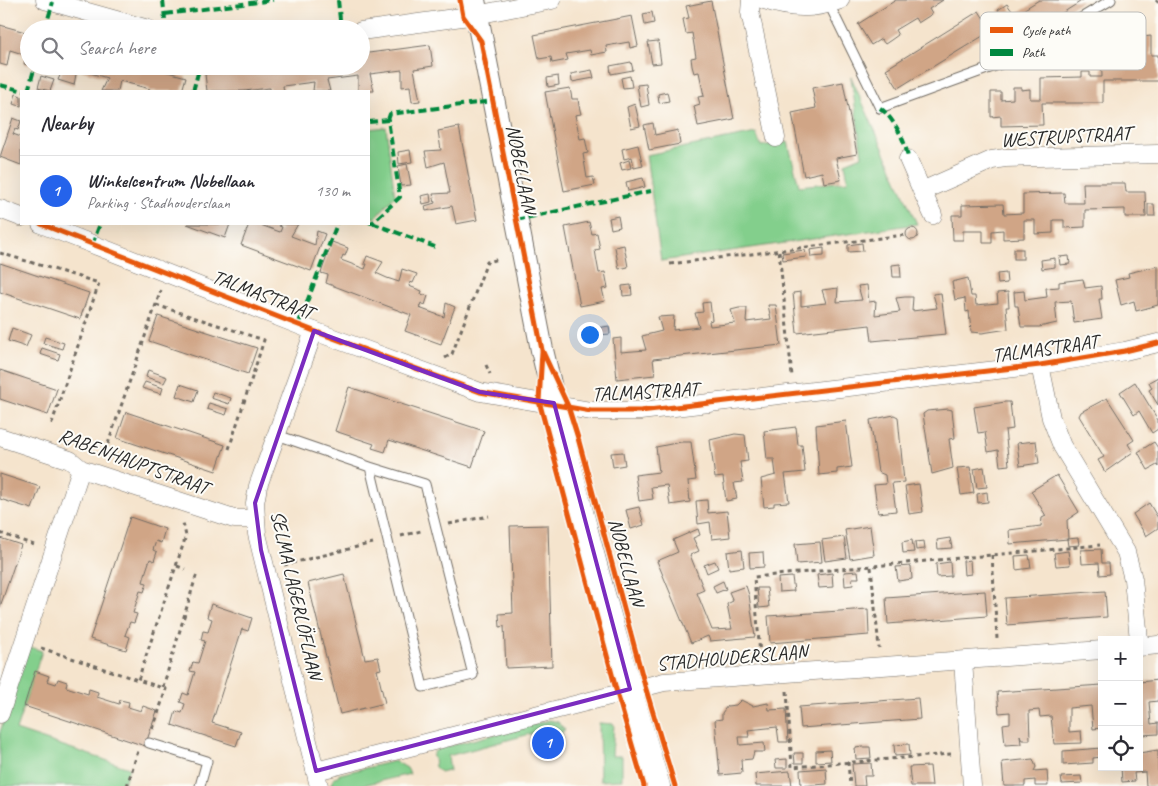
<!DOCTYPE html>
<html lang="en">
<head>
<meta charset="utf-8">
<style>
  :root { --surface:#fff; --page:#f2f2f3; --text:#2b2b33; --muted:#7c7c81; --line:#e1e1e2; --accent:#2563eb }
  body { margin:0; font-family:Caveat,sans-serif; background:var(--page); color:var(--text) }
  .controls { position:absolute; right:15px; bottom:15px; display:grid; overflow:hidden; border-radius:0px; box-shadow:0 5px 20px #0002 }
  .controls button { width:45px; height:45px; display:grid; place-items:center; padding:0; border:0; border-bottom:1px solid var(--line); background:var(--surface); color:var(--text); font:25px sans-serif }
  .you { position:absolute; left:589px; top:334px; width:18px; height:18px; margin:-12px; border:4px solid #fff; border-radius:50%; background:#1a73e8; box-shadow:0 0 0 8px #1a73e833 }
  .badge { display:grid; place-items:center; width:32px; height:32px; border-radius:50%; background:var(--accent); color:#fff; font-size:16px; font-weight:700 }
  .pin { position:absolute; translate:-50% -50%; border:2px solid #fff; box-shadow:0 1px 5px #0006 }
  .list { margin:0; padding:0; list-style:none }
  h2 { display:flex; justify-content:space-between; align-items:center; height:65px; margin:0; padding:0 20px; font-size:21px }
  h2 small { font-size:16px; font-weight:400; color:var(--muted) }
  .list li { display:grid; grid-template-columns:32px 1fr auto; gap:15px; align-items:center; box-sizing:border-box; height:70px; padding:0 20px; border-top:1px solid var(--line) }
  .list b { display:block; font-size:19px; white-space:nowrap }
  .list p { margin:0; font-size:16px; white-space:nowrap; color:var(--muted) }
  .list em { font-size:16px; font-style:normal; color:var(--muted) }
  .icon { flex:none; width:28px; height:28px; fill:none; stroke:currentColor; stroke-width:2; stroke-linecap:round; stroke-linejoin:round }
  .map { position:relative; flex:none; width:1158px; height:786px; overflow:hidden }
  .search { position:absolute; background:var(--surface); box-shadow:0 5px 20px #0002; left:20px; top:20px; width:350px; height:55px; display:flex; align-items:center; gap:12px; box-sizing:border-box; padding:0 18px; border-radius:28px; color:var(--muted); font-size:19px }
  .panel { position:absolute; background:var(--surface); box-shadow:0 5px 20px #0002; left:20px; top:90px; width:350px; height:135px; border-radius:0px }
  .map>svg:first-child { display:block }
</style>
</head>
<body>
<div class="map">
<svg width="1158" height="786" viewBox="0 0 1158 786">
  <rect width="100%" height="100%" fill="#fdfcf7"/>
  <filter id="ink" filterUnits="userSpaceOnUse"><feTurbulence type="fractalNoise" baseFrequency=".02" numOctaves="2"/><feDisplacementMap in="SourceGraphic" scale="10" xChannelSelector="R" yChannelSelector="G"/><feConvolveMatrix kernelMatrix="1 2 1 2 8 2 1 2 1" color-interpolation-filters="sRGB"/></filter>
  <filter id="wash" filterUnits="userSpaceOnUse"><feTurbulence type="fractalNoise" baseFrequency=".0096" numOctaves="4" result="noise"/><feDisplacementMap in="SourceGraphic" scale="20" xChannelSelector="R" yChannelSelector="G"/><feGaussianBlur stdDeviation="1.12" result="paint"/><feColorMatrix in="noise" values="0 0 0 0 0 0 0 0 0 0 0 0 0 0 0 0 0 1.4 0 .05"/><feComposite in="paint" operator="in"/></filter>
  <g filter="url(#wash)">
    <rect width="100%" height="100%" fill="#f5e4cd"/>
    <g fill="#83cf8c" stroke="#577d5c">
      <polygon points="851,77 917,224 661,261 646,155 756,133 761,146 788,142 799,186 848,181 845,163 862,156"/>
      <polygon points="386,127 395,196 375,218 369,216 369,129"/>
      <polygon points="28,646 42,651 16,730 129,768 123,786 0,786 0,732"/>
      <polygon points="550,720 558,722 565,730 562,731 562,739 550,744 545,730 448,756 450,771 448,770 440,772 435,767 434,758 432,757 434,752 441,748"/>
      <polygon points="599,723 614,724 612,756 622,756 622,780 600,781"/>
      <polygon points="395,761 407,768 410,774 359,786 330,786 334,778 340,774"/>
    </g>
    <g id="blocks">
      <g fill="#d0a586">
        <polygon points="896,0 943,0 929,9 932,14 918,23 915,18 895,30 898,35 891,40 885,44 881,39 871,45 858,24"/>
        <polygon points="1039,0 1083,0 1023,38 1026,44 1007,55 991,31 898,88 886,69 979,11 991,30"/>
        <polygon points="711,1 734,119 698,126 694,106 700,104 698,97 704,96 699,72 694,73 692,66 691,58 696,57 692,33 686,34 683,19 689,18 686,6"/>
        <polygon points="1007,4 1012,11 1002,17 998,10"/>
        <polygon points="652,12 654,23 645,25 643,14"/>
        <polygon points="632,16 638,46 630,48 629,42 606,46 607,52 591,55 590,50 566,54 568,60 552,63 551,57 539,59 534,35"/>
        <polygon points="0,25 29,33 29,65 24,64 26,55 10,50 7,66 0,64"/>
        <polygon points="1151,36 1151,55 1158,55 1158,81 1103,81 1103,103 1042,103 1043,125 1001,126 1001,116 991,117 991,92 1001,92 1001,100 1013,99 1013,87 1021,87 1021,90 1030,89 1030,99 1041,99 1041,78 1082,77 1082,72 1090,72 1090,77 1102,77 1101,46 1122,45 1122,56 1143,55 1143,37"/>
        <polygon points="658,41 661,63 652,64 648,42"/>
        <polygon points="430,45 433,66 414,69 420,101 412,102 410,86 402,87 402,70 370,74 374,91 358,91 358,76 327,80 330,91 313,91 314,82 283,86 284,91 270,91 270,88 244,91 207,91 205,74 268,66 361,66 361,54"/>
        <polygon points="631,62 633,70 611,74 610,66"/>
        <polygon points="64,66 146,66 186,77 182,91 149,91 150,89 120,81 118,91 101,91 107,78 77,69 74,85 58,80"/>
        <polygon points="592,70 594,78 572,82 571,74"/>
        <polygon points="41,76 54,80 50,91 38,88"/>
        <polygon points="558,76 559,85 548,87 547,78"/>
        <polygon points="630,76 632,87 623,88 621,78"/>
        <polygon points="843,82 857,154 836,158 841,180 824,183 822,172 804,176 792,113 816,108 812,88"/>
        <polygon points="646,84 649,105 641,107 637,85"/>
        <polygon points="570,88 572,99 578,99 579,106 581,114 575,115 580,139 585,138 588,153 583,154 587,178 593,177 595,185 564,191 545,92"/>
        <polygon points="667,92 669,101 659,103 658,94"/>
        <polygon points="16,94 21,96 21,106 13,104"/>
        <polygon points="635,104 640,126 631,128 627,107"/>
        <polygon points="13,118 21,121 18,130 15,129 13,134 21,137 21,165 0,157"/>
        <polygon points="653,123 655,135 678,130 680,144 649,150 644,125"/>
        <polygon points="459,127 477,220 456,224 452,206 426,211 425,206 435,203 433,194 450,193 444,162 428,167 425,151 441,150 438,131"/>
        <polygon points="638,145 643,166 634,168 632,157 624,159 622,149"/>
        <polygon points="410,150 412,162 399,164 398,152"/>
        <polygon points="629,160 631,168 622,170 620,163"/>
        <polygon points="407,164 411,185 401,186 398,166"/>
        <polygon points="643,178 645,187 628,191 626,182"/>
        <polygon points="1083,183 1125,183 1126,192 1145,192 1146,217 1125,217 1125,209 1085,210 1085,227 1064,228 1064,220 1053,220 1053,233 1035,234 1035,220 1024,220 1024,238 1003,239 1003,230 992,231 992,243 983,243 983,231 963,231 963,240 953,240 952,215 962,215 962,205 1003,204 1004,214 1023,213 1023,194 1064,193 1065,203 1084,203"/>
        <polygon points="430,194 431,202 423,204 421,196"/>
        <polygon points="1148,204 1154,204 1155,216 1148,216"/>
        <polygon points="618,216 620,227 611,229 609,218"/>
        <polygon points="589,222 592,234 597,233 600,249 595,250 597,262 599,273 605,272 608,288 602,289 605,301 580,306 565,227"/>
        <polygon points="187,224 230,224 225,238"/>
        <polygon points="249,224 258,224 280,232 282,227 279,226 280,224 298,224 291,236 315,245 317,231 325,234 311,271 241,245"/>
        <circle cx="912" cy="234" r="6"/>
        <polygon points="332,242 348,248 345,256 343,255 341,260 365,269 367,264 364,264 367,256 383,262 376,273 387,278 399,282 402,269 417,274 413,283 410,282 409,286 422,291 421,294 428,296 425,305 421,303 419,308 444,317 446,303 455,307 441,344 405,331 411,315 326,283 328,275 321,273"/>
        <polygon points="862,243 863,251 848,252 848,245"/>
        <polygon points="624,245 628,267 619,269 615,247"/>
        <polygon points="824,248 824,256 811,257 810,250"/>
        <rect x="1014" y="249" width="9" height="10"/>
        <polygon points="805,250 806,257 783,260 782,253"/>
        <polygon points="1069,256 1070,264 1060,265 1059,257"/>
        <polygon points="1055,258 1055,267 1042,269 1041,260"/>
        <polygon points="0,263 89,293 80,319 0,292"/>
        <polygon points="900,264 901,277 893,277 892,265"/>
        <polygon points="1158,266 1158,305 1136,311 1134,301 1121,305 1115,280 1129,277 1128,273"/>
        <polygon points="1006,273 1007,283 998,284 997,274"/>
        <polygon points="968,278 971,296 975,296 976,305 998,303 997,293 1008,292 1009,307 1006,307 1008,329 982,333 971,332 969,311 966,312 965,298 955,300 952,282"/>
        <polygon points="1083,279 1085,288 1101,286 1102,299 1099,299 1102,319 1074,323 1071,301 1055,302 1057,323 1039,327 1021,327 1018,306 1015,306 1014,292 1024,291 1025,300 1047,297 1046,288 1059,287 1059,282"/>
        <polygon points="631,285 632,295 623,296 622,286"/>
        <polygon points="867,285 869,302 876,301 875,315 900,312 896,298 905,297 913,297 912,311 937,308 933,294 941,293 946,334 872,341 870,325 797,333 793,293 801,292 801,306 826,303 822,290 838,288 837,302 862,300 858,286"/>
        <polygon points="710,302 712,320 709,321 710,326 735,323 731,310 739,308 747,308 746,322 771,319 768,305 776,305 781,345 653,359 655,375 617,379 613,339 621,338 621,352 646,350 642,336 662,331 658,317 674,316 673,330 699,327 695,313 703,312 702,303"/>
        <polygon points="158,316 257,348 248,374 149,341"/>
        <polygon points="609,326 610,334 598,335 597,328"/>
        <polygon points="12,328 31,335 26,347 8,341"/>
        <polygon points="45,337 64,343 62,349 43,343"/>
        <polygon points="42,348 60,354 58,360 40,354"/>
        <polygon points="0,370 57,389 48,415 0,399"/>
        <polygon points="148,370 167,377 164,383 146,377"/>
        <polygon points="1158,377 1158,405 1149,390 1152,388 1149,382"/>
        <polygon points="145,382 163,388 161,394 142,388"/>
        <polygon points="1135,382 1158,420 1158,429 1152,433 1139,411 1134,415 1120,392"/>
        <polygon points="180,384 198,390 194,402 176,396"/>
        <polygon points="349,387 484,431 472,467 389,440 385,452 372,448 374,444 335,431"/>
        <polygon points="213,392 231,398 229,404 211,398"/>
        <polygon points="1107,398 1134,440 1128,444 1133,452 1105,472 1098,460 1104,457 1079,416 1081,412"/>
        <polygon points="1005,402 1010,402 1013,429 1005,430 1009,465 1000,466 998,450 988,452 985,432 978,433 974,407"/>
        <polygon points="209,403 228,409 226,415 207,409"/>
        <polygon points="948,409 952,410 955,438 949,439 953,468 932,474 923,414 927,411"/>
        <polygon points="126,412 225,445 216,471 117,438"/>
        <polygon points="894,415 898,417 904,482 892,483 896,511 878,513 874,485 886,484 885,475 878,472 870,420"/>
        <polygon points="846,421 852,467 837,469 837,473 819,475 816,425"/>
        <polygon points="796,427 798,445 802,445 805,472 785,474 789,502 774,503 774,506 764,507 761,479 776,475 774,459 767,459 764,431"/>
        <polygon points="735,434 745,435 748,461 740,462 743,482 734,483 737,499 726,501 723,477 715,478 710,440"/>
        <polygon points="1036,441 1039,463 1020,466 1017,443"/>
        <polygon points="681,442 691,442 696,480 688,481 690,502 670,505 667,485 651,487 653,499 639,501 635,475 659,472 656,447"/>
        <polygon points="1154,442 1158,448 1158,467 1157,465 1148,470 1138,452"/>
        <polygon points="623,452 625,465 613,467 611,453"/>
        <polygon points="970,467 974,493 961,495 957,468"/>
        <polygon points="984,467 987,487 977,488 974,469"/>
        <polygon points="0,474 40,487 32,509 0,499"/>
        <polygon points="1057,475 1079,512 1067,520 1068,539 1010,544 1009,530 1041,526 1042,518 1046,516 1031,491"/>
        <polygon points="919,484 923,512 909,514 905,486"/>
        <polygon points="987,492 988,502 978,503 977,494"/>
        <polygon points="707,500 708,513 727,511 730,537 712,539 710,522 698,524 696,501"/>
        <polygon points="1149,503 1158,518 1158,528 1146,536 1133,514"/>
        <polygon points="639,507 644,525 631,529 626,510"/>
        <polygon points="130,517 165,529 161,543 156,541 153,550 157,552 154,561 150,559 146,571 143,582 147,583 144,592 140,591 133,613 137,614 134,623 130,622 125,635 130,637 126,650 90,639"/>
        <polygon points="548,525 552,666 506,668 504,626 500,627 499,614 513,613 510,526"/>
        <polygon points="870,526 874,555 850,559 845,530"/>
        <polygon points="698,529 700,535 693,538 699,551 690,555 704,590 697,593 712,630 732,629 727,604 733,601 729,592 746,586 749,595 755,637 710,641 708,636 691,643 657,561 678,552 673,540"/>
        <polygon points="844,537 847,558 825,561 822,540"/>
        <polygon points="0,538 21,545 0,607"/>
        <polygon points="950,538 952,548 938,549 937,540"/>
        <polygon points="1078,538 1079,545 1068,546 1067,539"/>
        <polygon points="912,540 914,552 903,553 902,542"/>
        <polygon points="924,541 925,549 916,550 915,542"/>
        <polygon points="820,542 822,562 797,564 795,544"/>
        <polygon points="1101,549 1102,563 1109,563 1110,574 1100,575 1099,563 1082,564 1081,550"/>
        <polygon points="742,550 744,567 729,569 727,552"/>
        <polygon points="1068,551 1070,565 1056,566 1054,553"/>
        <polygon points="763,552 764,567 750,568 749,553"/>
        <polygon points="1029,555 1031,568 1016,570 1015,556"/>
        <polygon points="970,560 971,574 964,575 963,561"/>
        <polygon points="715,561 718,568 707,573 704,565"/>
        <polygon points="950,562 951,576 937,577 936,564"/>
        <polygon points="911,566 912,579 898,581 896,567"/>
        <polygon points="858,571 859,578 852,578 853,585 845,586 844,572"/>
        <polygon points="832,573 833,587 819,588 817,575"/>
        <polygon points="344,574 365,659 378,657 381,669 377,670 385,703 340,714 308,583"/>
        <polygon points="792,577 794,591 779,592 778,578"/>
        <polygon points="723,581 726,589 716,593 713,586"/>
        <polygon points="757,588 767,588 769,607 759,608"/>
        <polygon points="985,591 987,616 888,624 886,598"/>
        <polygon points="1105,591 1107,617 1007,625 1005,598"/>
        <polygon points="211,604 252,618 248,631 242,629 212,723 241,732 236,746 172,725 176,711 182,713 185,704 180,702 183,693 188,695 195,672 190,671 193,662 198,663 205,641 201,640 203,631 208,632 212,619 207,617"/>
        <polygon points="868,609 869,635 770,643 768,616"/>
        <polygon points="35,671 49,676 47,681 56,684 58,679 67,682 66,687 88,694 89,689 98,692 97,697 119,704 120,700 129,702 128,707 141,711 143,706 157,711 145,746 24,706"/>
        <polygon points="1158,680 1158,701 1149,702 1151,724 1158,723 1158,734 1142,735 1141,725 1139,726 1139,682"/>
        <polygon points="1102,685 1102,728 1093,729 1091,706 1069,708 1069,732 1081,731 1082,743 1054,744 1051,716 1040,717 1039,710 1029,711 1030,740 1022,740 1020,735 1021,744 1005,745 1003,724 1010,723 1010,712 999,713 997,692"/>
        <polygon points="918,698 920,719 801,728 799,707"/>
        <polygon points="741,700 753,706 768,703 769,710 786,709 788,742 779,742 777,727 748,730 749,737 739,737 740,745 764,743 765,752 754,752 752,759 741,760 742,773 720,775 715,720 722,719 722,713 727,706 736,705"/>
        <polygon points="909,744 910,755 895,756 894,745"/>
        <polygon points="863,747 870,747 871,758 856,759 855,748"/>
        <polygon points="1102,748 1102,757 1093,758 1093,763 1063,765 1063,751"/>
        <polygon points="830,750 831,761 816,762 816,751"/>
        <polygon points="1158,750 1158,786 1146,786 1145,772 1134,773 1135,781 1122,782 1121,767 1139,767 1139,753"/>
        <polygon points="794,753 803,753 803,763 795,763"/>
        <polygon points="787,759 787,768 776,768 775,760"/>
        <polygon points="1033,759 1036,767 1034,771 1047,770 1048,786 1035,786 1035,780 1025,781 1025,786 1004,786 1002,762"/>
        <polygon points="871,763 872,776 864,776 865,786 854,786 852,764"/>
        <polygon points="930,766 932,786 911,786 909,767"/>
        <polygon points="826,768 827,784 801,786 800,770"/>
        <polygon points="790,771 792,786 756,786 755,774"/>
        <polygon points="1081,776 1082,783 1062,784 1061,777"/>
      </g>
    </g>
  </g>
  <g filter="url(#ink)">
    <use href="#blocks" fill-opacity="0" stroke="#726c64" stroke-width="1"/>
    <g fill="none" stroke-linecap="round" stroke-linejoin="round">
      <g stroke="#726c64" stroke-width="11">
        <g id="service">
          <polyline points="829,4 880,108 1009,61 1111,0"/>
          <polyline points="277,435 370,467 423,687 473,675 425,484 370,467"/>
          <polyline points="149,743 207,761 200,786"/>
        </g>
      </g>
      <g stroke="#726c64" stroke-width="19">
        <g id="minor">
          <polyline points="45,0 148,29"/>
          <polyline points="751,0 750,12 776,138"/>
          <path d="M764,0C791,9 813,10 840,0"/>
          <polyline points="361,31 476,15 552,0"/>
          <polyline points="908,159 922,191 992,160 1005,158 1158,154"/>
          <polyline points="922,191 933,215"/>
          <polyline points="0,209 21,217"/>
          <polyline points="41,224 314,331 480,392 591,411 640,411 1040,365 1125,351 1158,343"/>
          <polyline points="314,331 258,486 255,503 257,534 319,786"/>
          <polyline points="1040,365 1051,418 1062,446 1126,552 1133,579 1139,640"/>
          <polyline points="0,437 70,460 81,469 234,519 255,519"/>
          <polyline points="1139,647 1158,645"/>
          <polyline points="963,661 972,786"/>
          <polyline points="0,714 81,469"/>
          <polyline points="316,771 664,682 1102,650"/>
        </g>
      </g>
      <g stroke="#726c64" stroke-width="24">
        <path id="tertiary" d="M474,0L542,350C576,496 616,642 659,786"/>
      </g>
      <g stroke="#726c64" stroke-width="3" stroke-dasharray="4 4" stroke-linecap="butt">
        <polyline points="1156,0 1158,2"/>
        <polyline points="779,251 792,376"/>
        <polyline points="0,253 99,283 51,426"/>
        <polyline points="670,264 904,235"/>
        <polyline points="156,305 264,340 228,452"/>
        <polyline points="445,358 452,354 487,262 500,259"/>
        <polyline points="486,365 490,374"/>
        <polyline points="108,444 161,290"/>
        <polyline points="170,480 174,466"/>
        <polyline points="449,524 489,516"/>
        <polyline points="0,533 37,546"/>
        <polyline points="401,536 421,531"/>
        <polyline points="992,555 997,639"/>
        <polyline points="284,565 373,543"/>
        <polyline points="177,566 185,569"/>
        <polyline points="871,567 879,648"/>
        <polyline points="41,648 138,680"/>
        <polyline points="760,656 754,577 1100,545"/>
        <polyline points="163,687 197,573"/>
        <polyline points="787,691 792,767 951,754"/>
        <polyline points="153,729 166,689 138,680 186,536 183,523"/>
        <polyline points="848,762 850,786"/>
        <polyline points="127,786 138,751"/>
      </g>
      <use href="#service" stroke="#fff" stroke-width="9"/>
      <use href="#minor" stroke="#fff" stroke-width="18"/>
      <use href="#tertiary" stroke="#fff" stroke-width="22"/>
      <g stroke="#00873e" stroke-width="4" stroke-dasharray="8 4" stroke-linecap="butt">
        <polyline points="163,0 166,29"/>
        <polyline points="338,0 341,29"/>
        <polyline points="165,14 273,0"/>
        <polyline points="45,29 53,2"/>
        <polyline points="0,85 24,91"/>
        <polyline points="28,91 35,66"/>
        <polyline points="193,91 200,66"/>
        <path d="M880,108C893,117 907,143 908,159"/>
        <polyline points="388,120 390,114 493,101"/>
        <polyline points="369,122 388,120 400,197 372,223 369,222"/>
        <polyline points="516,220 651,191"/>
        <polyline points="372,223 435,247"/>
        <polyline points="92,245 100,224"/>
        <polyline points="298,325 337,224"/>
      </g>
      <g stroke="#fdfcf7" stroke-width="8">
        <g id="cycleway">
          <polyline points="460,0 463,16 481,41 542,350 568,406 578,438 645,686 675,786"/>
          <polyline points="41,224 314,331 480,392 591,411 640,411 1040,365 1125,351 1158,343"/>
          <polyline points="542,352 539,401 617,693 644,786"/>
        </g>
      </g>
      <use href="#cycleway" stroke="#e8590c" stroke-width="5"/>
    </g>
  </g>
  <path fill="none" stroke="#7b2cbf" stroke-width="4" stroke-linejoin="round" d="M314,331L480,392L554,403L630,689L316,771L261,550L255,503Z"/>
  <g text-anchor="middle" stroke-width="4" stroke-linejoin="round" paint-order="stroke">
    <g font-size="20" fill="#2b2b2b" stroke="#fdfcf7">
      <text transform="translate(1066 136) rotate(-3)" y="7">WESTRUPSTRAAT</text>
      <text transform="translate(522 169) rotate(79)" y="7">NOBELLAAN</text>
      <text transform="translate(263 294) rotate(21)" y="7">TALMASTRAAT</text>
      <text transform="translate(1045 348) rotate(-8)" y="7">TALMASTRAAT</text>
      <text transform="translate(645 391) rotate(-3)" y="7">TALMASTRAAT</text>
      <text transform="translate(134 461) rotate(20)" y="7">RABENHAUPTSTRAAT</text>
      <text transform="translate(627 562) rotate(75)" y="7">NOBELLAAN</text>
      <text transform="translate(297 595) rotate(77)" y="7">SELMA LAGERLÖFLAAN</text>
      <text transform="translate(732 657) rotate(-5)" y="7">STADHOUDERSLAAN</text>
    </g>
  </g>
  <rect x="980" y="12" width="166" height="58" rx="8" fill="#fdfcf7" stroke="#bebdba" stroke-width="1"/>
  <rect x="990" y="27" width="23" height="6" fill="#e8590c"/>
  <rect x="990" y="49" width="23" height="7" fill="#00873e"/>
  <g font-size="14" fill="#2b2b2b">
    <text x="1022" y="35">Cycle path</text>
    <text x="1022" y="57">Path</text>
  </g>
</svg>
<div class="controls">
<button>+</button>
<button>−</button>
<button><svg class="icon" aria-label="locate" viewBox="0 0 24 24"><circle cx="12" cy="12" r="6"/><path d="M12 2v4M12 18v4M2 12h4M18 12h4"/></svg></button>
</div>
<div class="you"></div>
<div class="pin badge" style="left:548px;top:743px">1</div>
<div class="search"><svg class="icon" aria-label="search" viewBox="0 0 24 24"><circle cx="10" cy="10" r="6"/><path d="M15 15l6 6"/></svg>Search here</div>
<section class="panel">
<h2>Nearby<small></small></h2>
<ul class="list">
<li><span class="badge">1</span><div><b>Winkelcentrum Nobellaan</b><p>Parking · Stadhouderslaan</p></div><em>130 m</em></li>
</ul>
</section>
</div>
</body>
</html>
